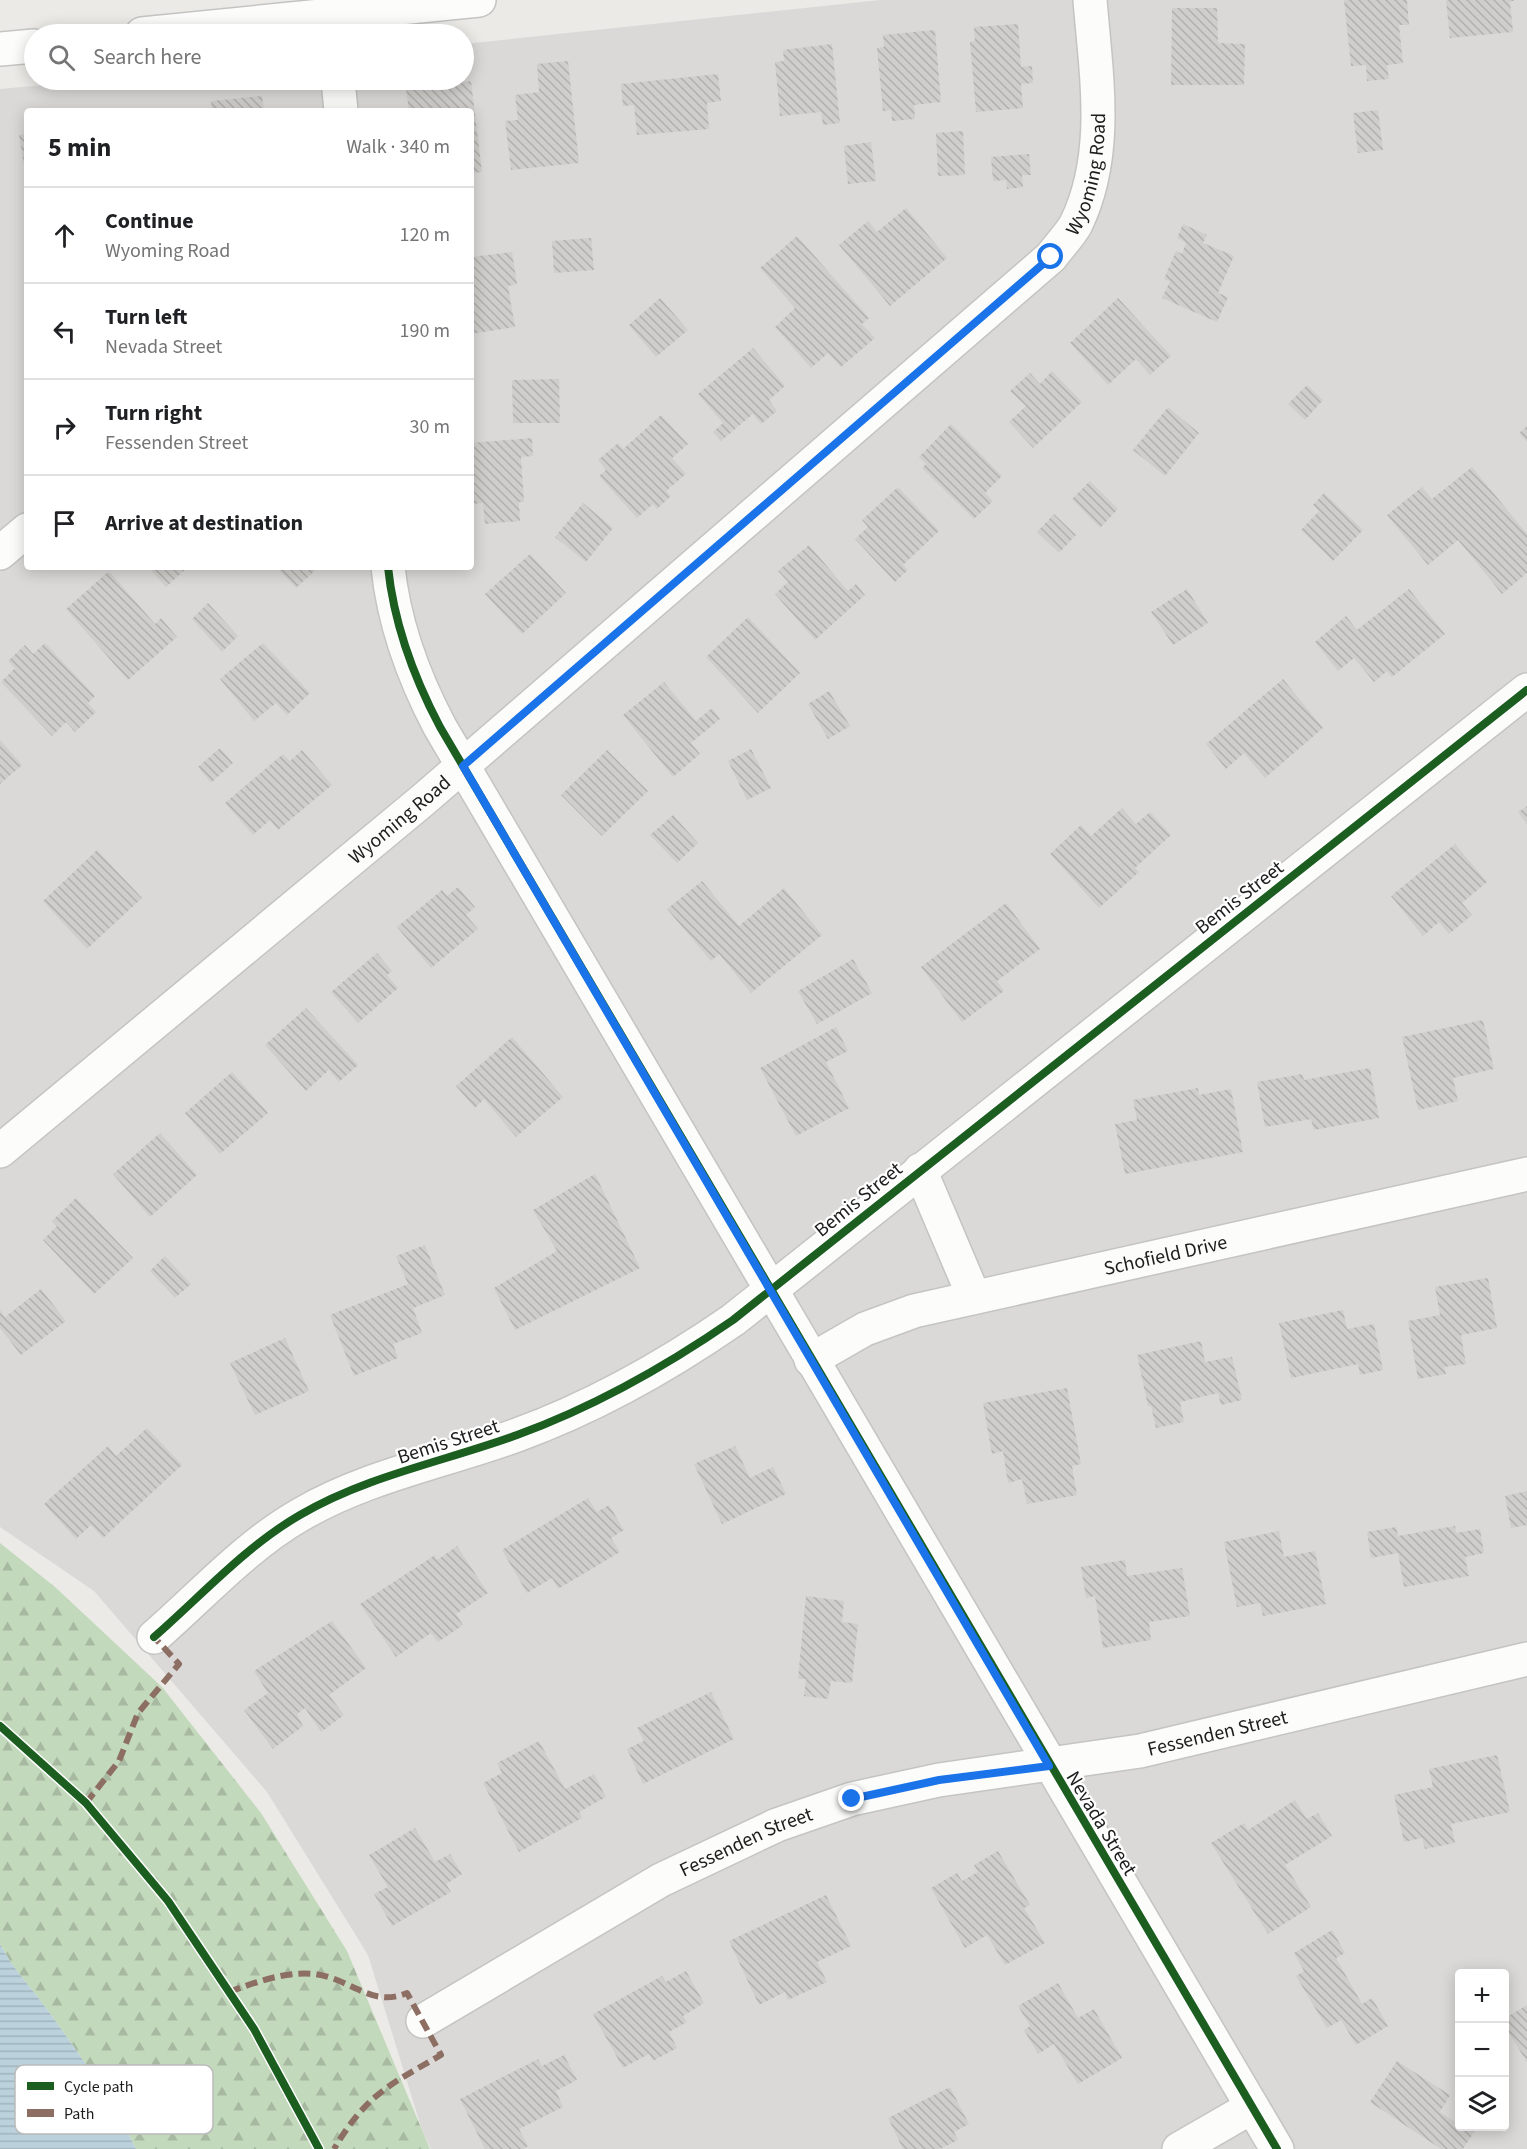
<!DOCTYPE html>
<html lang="en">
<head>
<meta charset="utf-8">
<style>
  :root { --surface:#fff; --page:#f6f6f6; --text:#202124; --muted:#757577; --line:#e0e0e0 }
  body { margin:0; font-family:"Source Sans 3",sans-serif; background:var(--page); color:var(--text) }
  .controls { position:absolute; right:18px; bottom:18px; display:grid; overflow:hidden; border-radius:6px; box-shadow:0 3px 15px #0003 }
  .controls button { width:54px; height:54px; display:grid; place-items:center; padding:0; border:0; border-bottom:2px solid var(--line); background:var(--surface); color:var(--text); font:30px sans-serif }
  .stop { position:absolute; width:18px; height:18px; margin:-14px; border:4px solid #1a73e8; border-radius:50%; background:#fff }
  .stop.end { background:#1a73e8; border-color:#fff; box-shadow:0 2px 6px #0008 }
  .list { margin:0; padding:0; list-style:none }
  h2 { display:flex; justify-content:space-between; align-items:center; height:78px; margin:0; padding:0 24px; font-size:26px }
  h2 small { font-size:20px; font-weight:400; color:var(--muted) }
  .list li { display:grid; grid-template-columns:39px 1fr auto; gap:18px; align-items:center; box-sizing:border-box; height:96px; padding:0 24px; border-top:2px solid var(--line) }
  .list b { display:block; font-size:22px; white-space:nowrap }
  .list p { margin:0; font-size:20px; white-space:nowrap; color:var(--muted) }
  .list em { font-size:20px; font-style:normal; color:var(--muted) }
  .icon { flex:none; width:33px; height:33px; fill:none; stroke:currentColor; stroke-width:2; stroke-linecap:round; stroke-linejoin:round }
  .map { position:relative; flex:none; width:1527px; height:2149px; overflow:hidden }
  .search { position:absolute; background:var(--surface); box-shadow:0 3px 15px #0003; left:24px; top:24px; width:450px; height:66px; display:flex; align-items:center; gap:15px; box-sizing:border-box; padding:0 21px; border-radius:33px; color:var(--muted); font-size:22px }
  .panel { position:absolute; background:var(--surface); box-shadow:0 3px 15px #0003; left:24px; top:108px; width:450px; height:462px; border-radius:6px }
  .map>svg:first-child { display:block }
</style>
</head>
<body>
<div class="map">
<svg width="1527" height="2149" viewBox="0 0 1527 2149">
  <defs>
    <pattern id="forest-firs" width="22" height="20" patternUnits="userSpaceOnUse" patternTransform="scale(1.5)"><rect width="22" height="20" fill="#c3d9bc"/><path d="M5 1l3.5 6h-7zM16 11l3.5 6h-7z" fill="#a7baa1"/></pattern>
    <pattern id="water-rules" width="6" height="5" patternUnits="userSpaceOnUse" patternTransform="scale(1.5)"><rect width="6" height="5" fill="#bbd2dd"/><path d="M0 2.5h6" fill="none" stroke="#a0b4bd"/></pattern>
    <pattern id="building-back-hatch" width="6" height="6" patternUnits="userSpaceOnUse" patternTransform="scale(1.5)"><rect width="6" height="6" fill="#d0cecb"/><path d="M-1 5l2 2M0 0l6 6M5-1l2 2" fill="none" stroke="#b2b0ae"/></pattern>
  </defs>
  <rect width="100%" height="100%" fill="#ebeae6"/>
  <path fill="#dad9d7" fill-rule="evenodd" d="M880,0H1527V2149H431L422,2130L368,1955L267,1792L94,1591L0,1527V89L100,80H464V44ZM27,111H471V567H27ZM1460,1974H1504V2126H1460Z"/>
  <path fill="url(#forest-firs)" d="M0,1543L55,1587L162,1687L261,1813L347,1951L430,2149H136C114,2103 76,2049 46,2008C30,1986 12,1968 0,1944Z"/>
  <path fill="url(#water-rules)" d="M0,1944C12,1968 30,1986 46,2008C76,2049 114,2103 136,2149H0Z"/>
  <g fill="url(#building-back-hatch)">
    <polygon points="1344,0 1407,0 1409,25 1399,25 1403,63 1387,65 1389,79 1367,81 1366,65 1351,66"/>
    <polygon points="1446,0 1515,0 1510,2 1513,32 1450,38"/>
    <polygon points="1172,8 1217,8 1218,43 1245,44 1244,85 1171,85"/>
    <polygon points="1018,24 1021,67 1032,66 1033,83 1021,84 1023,108 976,112 970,42 975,41 974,27"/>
    <polygon points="935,30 941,102 914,105 915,119 892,121 891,110 883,111 877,48 884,47 883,35"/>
    <polygon points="832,44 840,123 823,125 821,112 780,116 775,62 784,61 783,50"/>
    <polygon points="568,61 579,163 511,170 505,121 518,120 515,95 539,92 537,64"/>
    <polygon points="718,74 721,101 707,103 709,129 637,135 634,105 623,106 621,84"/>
    <polygon points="471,81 482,172 471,173 471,111 409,111 406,89"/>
    <polygon points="262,96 264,111 212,111 211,101"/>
    <polygon points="1378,110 1383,150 1358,153 1353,113"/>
    <polygon points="963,131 965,175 938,176 936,133"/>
    <polygon points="27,133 27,176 26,177 19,135"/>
    <polygon points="871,142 876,181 848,184 844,146"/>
    <polygon points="1029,154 1031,175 1022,175 1023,187 1007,189 1006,180 993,181 991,157"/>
    <polygon points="906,208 947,258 890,306 839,245 868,221 877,232"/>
    <polygon points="1183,224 1207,235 1203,243 1234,256 1218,293 1228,297 1217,322 1162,298 1170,281 1164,279 1176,251 1182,254 1186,243 1177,238"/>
    <polygon points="797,236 869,318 862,324 875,338 841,367 828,353 811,368 775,327 795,308 760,268"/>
    <polygon points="591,238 594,270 554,273 552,241"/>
    <polygon points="512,252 517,284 508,286 515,327 471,334 471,257"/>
    <polygon points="660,298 688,330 656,357 629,325"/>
    <polygon points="1118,298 1171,356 1150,375 1136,359 1108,385 1070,343"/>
    <polygon points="753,348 785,386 769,400 777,411 761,424 753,414 721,441 713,432 723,423 698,394"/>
    <polygon points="1052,371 1082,402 1033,448 1009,422 1026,406 1010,391 1030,373 1040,384"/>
    <polygon points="559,379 560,423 513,423 512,380"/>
    <polygon points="1307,385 1323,400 1305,420 1288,404"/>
    <polygon points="1168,407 1199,433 1165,476 1133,450"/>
    <polygon points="661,415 688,444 672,458 686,474 666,491 671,496 657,509 653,504 637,518 599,476 606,470 598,460 618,443 623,449"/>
    <polygon points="951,424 1002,476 985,493 993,501 974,519 922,468 926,464 919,457"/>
    <polygon points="1527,426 1527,442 1519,433"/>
    <polygon points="532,438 533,456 521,457 524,502 519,502 520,521 485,524 483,503 471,504 471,443"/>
    <polygon points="1472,467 1527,534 1527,573 1502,594 1458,540 1428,565 1387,515 1422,487 1432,499"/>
    <polygon points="1090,481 1118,509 1100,528 1072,499"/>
    <polygon points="898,487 939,531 903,565 908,570 895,582 855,539 868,527 862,520"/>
    <polygon points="1324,493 1363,530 1333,561 1301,530 1319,511 1313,505"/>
    <polygon points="583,503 613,528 586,562 555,537"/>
    <polygon points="1054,514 1076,535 1059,553 1037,532"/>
    <polygon points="809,545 848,591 856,584 865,595 815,640 775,594 788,582 778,571"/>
    <polygon points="530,554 566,593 522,634 485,594"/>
    <polygon points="148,567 188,567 166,587"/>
    <polygon points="276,567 319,567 296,588"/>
    <polygon points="109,571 155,624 161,618 177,637 128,680 66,609"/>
    <polygon points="1187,589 1208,623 1173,645 1151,612"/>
    <polygon points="1409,589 1445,634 1392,677 1387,671 1374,682 1354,658 1338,671 1315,642 1346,616 1357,630"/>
    <polygon points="208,603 238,636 222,652 192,619"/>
    <polygon points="748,617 800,673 758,713 706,657"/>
    <polygon points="45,643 95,696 88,703 96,712 75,732 66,722 52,736 1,682 15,668 8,661 25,645 33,654"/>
    <polygon points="263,643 310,693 287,715 276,703 254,721 220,679"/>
    <polygon points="1283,679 1323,728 1265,778 1244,753 1226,769 1206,744"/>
    <polygon points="664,682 696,721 712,708 720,719 691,743 700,754 673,777 623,715"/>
    <polygon points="829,691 850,726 828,739 808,704"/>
    <polygon points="0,740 22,765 0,784"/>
    <polygon points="220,748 233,763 211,783 198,767"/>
    <polygon points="751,749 771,788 747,800 728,761"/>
    <polygon points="302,750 332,785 278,830 270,820 253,835 225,803 283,754 290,761"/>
    <polygon points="607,750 648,791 602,836 561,795"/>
    <polygon points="1527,806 1527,824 1518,812"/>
    <polygon points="1122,808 1136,824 1150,812 1171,835 1135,868 1139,872 1099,908 1050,854 1081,825 1091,836"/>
    <polygon points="673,815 698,843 677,863 650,835"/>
    <polygon points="1455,844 1487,882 1462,903 1472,915 1449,934 1439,922 1423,936 1391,896"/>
    <polygon points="97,850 142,898 87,949 43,901"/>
    <polygon points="702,881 739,926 784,888 822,935 751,993 719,954 711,961 667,909"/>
    <polygon points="458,887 475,907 466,915 478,929 431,968 397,927 442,890 447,896"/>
    <polygon points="1006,903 1040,949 997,981 1004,991 962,1022 921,967"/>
    <polygon points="377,953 392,971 387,975 398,988 358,1023 331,992"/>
    <polygon points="853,959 872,993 817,1024 798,991"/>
    <polygon points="306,1008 358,1065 339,1082 329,1070 306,1091 265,1045"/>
    <polygon points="1483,1020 1494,1069 1453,1078 1458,1101 1418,1110 1402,1037"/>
    <polygon points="836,1027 848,1051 826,1062 849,1108 796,1136 760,1068"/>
    <polygon points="512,1037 563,1097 516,1137 484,1099 475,1108 456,1086"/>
    <polygon points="1370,1068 1379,1118 1314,1130 1311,1119 1265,1127 1257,1082 1302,1074 1304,1080"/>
    <polygon points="232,1072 268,1113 220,1154 185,1113"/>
    <polygon points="1198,1088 1199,1095 1231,1089 1243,1152 1125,1174 1115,1124 1137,1120 1133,1100"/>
    <polygon points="160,1133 197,1175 150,1217 113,1174"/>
    <polygon points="595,1174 640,1268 515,1330 494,1288 557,1251 533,1210"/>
    <polygon points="76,1198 133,1258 94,1294 43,1240 57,1226 52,1221"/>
    <polygon points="425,1245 445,1295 413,1308 422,1333 393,1344 398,1358 354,1376 330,1315 408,1284 396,1256"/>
    <polygon points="165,1256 191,1284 175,1298 150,1271"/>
    <polygon points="1488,1278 1497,1328 1461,1335 1466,1364 1444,1367 1446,1374 1418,1379 1408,1321 1440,1315 1435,1287"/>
    <polygon points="41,1289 66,1321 21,1355 0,1328 0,1310 5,1317"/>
    <polygon points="1343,1310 1347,1329 1374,1324 1383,1370 1360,1375 1358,1364 1291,1378 1279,1323"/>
    <polygon points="285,1338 309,1391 255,1415 230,1363"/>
    <polygon points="1201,1341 1205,1362 1232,1357 1242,1400 1221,1405 1218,1393 1180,1402 1184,1422 1156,1428 1151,1406 1148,1406 1137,1355"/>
    <polygon points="1067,1388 1081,1464 1072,1466 1077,1495 1027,1504 1022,1479 1008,1483 1003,1451 992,1454 983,1403"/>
    <polygon points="147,1428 182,1465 103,1538 91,1525 76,1539 44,1504 108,1446 116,1456"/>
    <polygon points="735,1446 750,1478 773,1467 786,1494 722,1524 694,1464"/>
    <polygon points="1527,1491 1527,1525 1511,1528 1505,1496"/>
    <polygon points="588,1498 597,1512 609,1505 624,1530 611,1538 620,1552 558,1589 552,1578 527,1593 502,1550"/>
    <polygon points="1455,1526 1456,1533 1480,1529 1484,1553 1465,1557 1469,1576 1404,1587 1398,1553 1371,1558 1367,1532 1396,1527 1398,1536"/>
    <polygon points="1279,1531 1284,1557 1315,1551 1326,1604 1263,1616 1260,1603 1237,1607 1224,1542"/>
    <polygon points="457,1546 488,1593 456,1614 463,1625 438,1642 431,1633 396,1657 360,1604 435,1555 437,1560"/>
    <polygon points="1125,1560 1127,1576 1182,1568 1190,1616 1149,1622 1151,1640 1103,1648 1095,1596 1086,1598 1081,1567"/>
    <polygon points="806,1596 844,1601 842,1622 858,1624 852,1683 831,1681 828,1699 804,1696 806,1679 798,1679"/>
    <polygon points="332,1621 366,1668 329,1695 344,1715 321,1732 305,1708 297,1714 303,1726 273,1749 244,1710 268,1693 254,1671"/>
    <polygon points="711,1692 734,1739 643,1784 627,1749 644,1741 637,1728"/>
    <polygon points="539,1741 565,1789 594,1774 606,1797 579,1812 582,1818 519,1852 483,1783 502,1773 497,1763"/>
    <polygon points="1497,1755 1510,1812 1451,1824 1455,1843 1425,1849 1422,1838 1404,1842 1394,1795 1433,1787 1429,1769"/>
    <polygon points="1295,1800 1307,1819 1318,1813 1332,1836 1285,1865 1311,1907 1268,1934 1211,1843 1244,1823 1248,1830"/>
    <polygon points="415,1828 435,1862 450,1854 462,1874 446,1884 451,1892 392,1926 374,1894 388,1887 369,1855"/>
    <polygon points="998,1851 1030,1905 1024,1908 1045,1943 1005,1965 987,1935 965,1948 931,1888 957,1873 962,1881 978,1872 974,1865"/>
    <polygon points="826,1895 851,1946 817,1962 827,1982 788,2000 785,1992 759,2005 729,1941"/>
    <polygon points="1332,1930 1345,1953 1336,1958 1362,2004 1372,1998 1388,2026 1356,2045 1341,2020 1327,2028 1296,1976 1304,1971 1294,1953"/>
    <polygon points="686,1971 704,2003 683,2016 687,2022 669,2032 677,2048 653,2061 649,2054 623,2068 593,2014 662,1976 666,1982"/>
    <polygon points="1058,1983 1078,2018 1094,2009 1122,2058 1078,2084 1054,2044 1038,2054 1024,2030 1030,2026 1018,2006"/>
    <polygon points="1527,2005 1527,2062 1504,2025 1504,2019"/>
    <polygon points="564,2055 577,2080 556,2091 563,2107 519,2129 528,2146 523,2149 485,2149 460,2099 538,2059 542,2066"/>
    <polygon points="1397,2061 1450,2095 1440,2112 1458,2124 1460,2122 1460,2126 1478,2126 1463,2149 1441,2149 1370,2102"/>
    <polygon points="950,2087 969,2124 954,2132 958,2140 940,2149 903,2149 888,2118"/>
  </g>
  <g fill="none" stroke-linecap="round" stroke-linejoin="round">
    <g stroke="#c4c4c2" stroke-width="36">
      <g id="minor">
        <polyline points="142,34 479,0"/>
        <polyline points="0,49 34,46"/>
        <polyline points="338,80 341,111"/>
        <polyline points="0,553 27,530"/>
        <path d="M388,567C394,625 413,676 440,727L1277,2149"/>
        <path id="s1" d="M0,1151L423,800L1051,257C1059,246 1070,235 1076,224C1110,154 1096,75 1090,0"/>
        <polyline points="920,1170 974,1297"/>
        <path id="s2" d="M811,1360L865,1329L914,1311L1527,1174"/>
        <path d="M154,1637C201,1596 246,1546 300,1515C366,1476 446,1461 517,1435C594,1407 665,1367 733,1320L1527,690"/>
        <path id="s3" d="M423,2021L661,1880L777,1825L852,1799L939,1780L1140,1751L1527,1659"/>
        <polyline points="1179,2149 1252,2107"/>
      </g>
    </g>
    <use href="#minor" stroke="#fcfcfb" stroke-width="33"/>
    <g stroke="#8d6e63" stroke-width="6" stroke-dasharray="12 6" stroke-linecap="butt">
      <polyline points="86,1803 119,1761 138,1713 179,1664 154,1637"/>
      <path d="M229,1992C256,1982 285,1971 315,1974C352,1979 371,2008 407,1993L441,2055C389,2085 366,2095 334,2149"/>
    </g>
    <g stroke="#fff" stroke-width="11">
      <g id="cycleway">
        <path d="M388,567C394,625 413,676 440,727L1277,2149"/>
        <path d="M154,1637C201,1596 246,1546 300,1515C366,1476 446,1461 517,1435C594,1407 665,1367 733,1320L1527,690"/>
        <polyline points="0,1726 86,1803 168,1901 254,2029 319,2149"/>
      </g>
    </g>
    <use href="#cycleway" stroke="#1b5e20" stroke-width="8"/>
  </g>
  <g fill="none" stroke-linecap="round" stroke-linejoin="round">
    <polyline stroke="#1a73e8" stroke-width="8" points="852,1799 939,1780 1049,1766 463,766 1051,257"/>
  </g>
  <g text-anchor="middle" stroke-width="4.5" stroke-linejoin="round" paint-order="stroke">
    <g font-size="20" fill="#1d1d1d" stroke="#fff">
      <text dy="7" stroke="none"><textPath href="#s1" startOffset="1473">Wyoming Road</textPath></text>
      <text dy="7" stroke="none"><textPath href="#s1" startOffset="519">Wyoming Road</textPath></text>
      <text transform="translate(1239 897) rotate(-38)" y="7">Bemis Street</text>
      <text transform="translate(858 1199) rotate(-39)" y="7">Bemis Street</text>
      <text dy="7" stroke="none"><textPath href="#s2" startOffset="372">Schofield Drive</textPath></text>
      <text transform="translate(448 1441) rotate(-18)" y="7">Bemis Street</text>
      <text dy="7" stroke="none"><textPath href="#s3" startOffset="856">Fessenden Street</textPath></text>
      <text transform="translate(1102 1823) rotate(59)" y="7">Nevada Street</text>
      <text dy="7" stroke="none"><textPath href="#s3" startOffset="370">Fessenden Street</textPath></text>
    </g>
  </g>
  <rect x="15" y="2065" width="198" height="69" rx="9" fill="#fff" stroke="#bbb" stroke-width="1.5"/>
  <rect x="27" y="2082" width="27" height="8" fill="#1b5e20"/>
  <rect x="27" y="2109" width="27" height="8" fill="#8d6e63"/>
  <g font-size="16" fill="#1d1d1d">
    <text x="64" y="2092">Cycle path</text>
    <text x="64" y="2119">Path</text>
  </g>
</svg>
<div class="controls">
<button>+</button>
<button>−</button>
<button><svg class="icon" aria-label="layers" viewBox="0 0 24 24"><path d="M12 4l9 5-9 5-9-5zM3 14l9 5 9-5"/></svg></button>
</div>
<div class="stop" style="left:1051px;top:257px"></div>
<div class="stop end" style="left:852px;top:1799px"></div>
<div class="search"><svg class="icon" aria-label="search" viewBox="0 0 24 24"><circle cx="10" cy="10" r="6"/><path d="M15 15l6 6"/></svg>Search here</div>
<section class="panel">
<h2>5 min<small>Walk · 340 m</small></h2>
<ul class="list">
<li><svg class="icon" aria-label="ahead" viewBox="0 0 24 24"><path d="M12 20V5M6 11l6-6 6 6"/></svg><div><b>Continue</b><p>Wyoming Road</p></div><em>120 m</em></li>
<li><svg class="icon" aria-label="left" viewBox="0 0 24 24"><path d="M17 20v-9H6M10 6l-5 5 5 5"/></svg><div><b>Turn left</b><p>Nevada Street</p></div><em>190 m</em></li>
<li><svg class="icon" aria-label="right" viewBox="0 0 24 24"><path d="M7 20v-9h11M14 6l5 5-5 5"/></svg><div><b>Turn right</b><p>Fessenden Street</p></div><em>30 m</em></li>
<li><svg class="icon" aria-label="arrive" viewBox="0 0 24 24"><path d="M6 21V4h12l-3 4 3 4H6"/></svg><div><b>Arrive at destination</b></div></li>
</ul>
</section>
</div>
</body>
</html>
